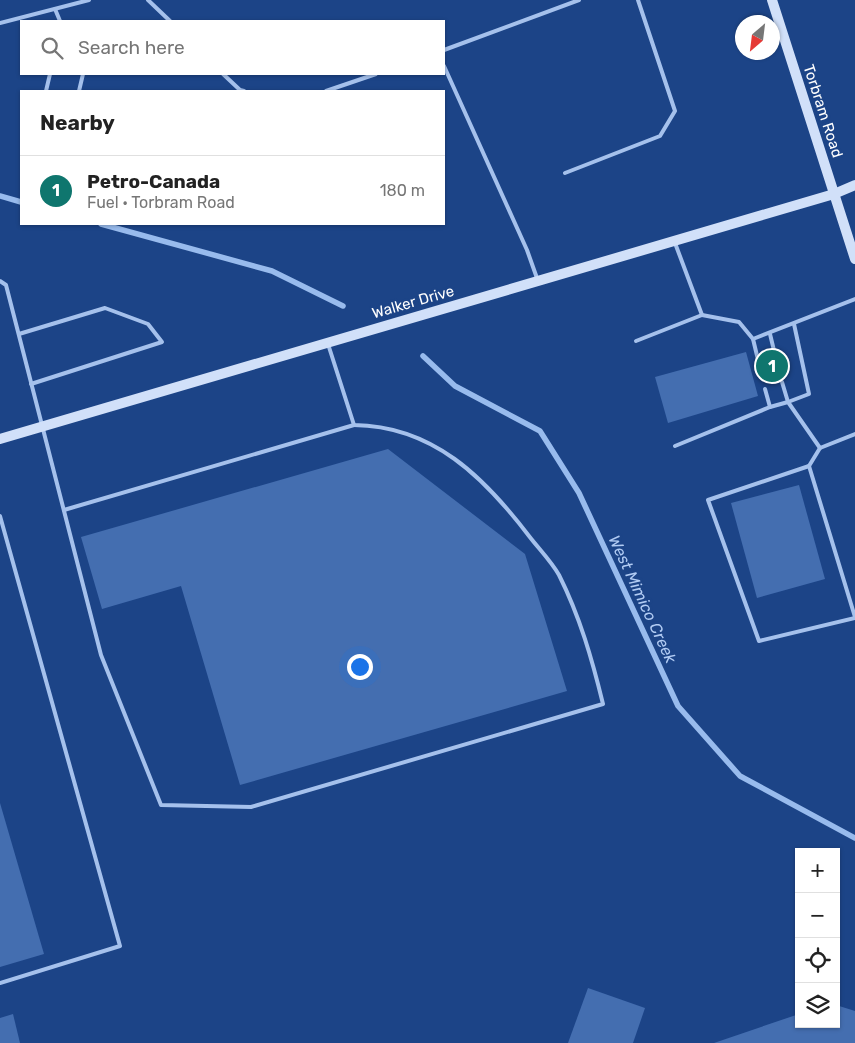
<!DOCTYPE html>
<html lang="en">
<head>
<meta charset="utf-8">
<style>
  :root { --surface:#fff; --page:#f6f6f6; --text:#222; --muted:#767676; --line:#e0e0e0; --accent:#0f766e }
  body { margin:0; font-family:Rubik,sans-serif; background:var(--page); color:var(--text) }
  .controls { position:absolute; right:15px; bottom:15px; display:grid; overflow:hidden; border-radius:0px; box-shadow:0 1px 4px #0004 }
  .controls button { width:45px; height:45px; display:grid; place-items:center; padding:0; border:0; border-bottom:1px solid var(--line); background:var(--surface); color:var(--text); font:25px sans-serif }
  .compass { position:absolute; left:735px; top:15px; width:45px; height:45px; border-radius:50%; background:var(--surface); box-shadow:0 1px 4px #0004; rotate:208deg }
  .you { position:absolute; left:359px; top:666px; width:18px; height:18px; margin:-12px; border:4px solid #fff; border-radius:50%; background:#1a73e8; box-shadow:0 0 0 8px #1a73e833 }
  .badge { display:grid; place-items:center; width:32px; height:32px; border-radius:50%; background:var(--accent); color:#fff; font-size:16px; font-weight:700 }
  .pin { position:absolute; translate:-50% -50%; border:2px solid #fff; box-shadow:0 1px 5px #0006 }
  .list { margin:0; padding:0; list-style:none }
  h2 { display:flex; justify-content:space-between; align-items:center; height:65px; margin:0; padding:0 20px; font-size:21px }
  h2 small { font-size:16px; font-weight:400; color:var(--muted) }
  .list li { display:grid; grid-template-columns:32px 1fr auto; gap:15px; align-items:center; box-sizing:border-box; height:70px; padding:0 20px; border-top:1px solid var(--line) }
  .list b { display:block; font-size:19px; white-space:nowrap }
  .list p { margin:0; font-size:16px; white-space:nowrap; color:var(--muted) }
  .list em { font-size:16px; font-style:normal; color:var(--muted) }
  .icon { flex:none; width:28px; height:28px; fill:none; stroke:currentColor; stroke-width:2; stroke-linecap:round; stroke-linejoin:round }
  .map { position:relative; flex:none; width:855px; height:1043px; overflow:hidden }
  .search { position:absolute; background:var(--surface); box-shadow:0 1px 4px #0004; left:20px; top:20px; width:425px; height:55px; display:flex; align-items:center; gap:12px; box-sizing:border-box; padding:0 18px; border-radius:0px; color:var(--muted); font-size:19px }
  .panel { position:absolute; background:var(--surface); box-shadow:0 1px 4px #0004; left:20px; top:90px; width:425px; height:135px; border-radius:0px }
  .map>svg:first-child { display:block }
</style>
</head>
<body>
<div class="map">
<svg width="855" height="1043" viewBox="0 0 855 1043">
  <rect width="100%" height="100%" fill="#1c4487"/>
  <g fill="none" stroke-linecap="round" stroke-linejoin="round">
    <g stroke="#98bbed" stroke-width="5.5">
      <polyline points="0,196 21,202"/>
      <polyline points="101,224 272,271 343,306"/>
      <polyline points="423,356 455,386 540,431 579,493 678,706 740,776 855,838"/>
    </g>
  </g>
  <g fill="#446eb0">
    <polygon points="746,352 758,396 668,423 655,377"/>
    <polygon points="388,449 525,554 567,691 240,785 181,586 102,609 81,537"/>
    <polygon points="799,485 825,579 757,598 731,503"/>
    <polygon points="0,803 44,954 0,967"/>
    <polygon points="588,988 645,1008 633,1043 568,1043"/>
    <polygon points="836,1005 855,1011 855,1043 714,1043 799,1014 799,1024 836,1024"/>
    <polygon points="13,1014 20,1043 0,1043 0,1018"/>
  </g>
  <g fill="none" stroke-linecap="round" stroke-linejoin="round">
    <g stroke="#a5c1ec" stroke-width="4">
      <polyline points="148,0 170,21"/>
      <polyline points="55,9 60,21"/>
      <polyline points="0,23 89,0"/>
      <polyline points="444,50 579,0"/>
      <polyline points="444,66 527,250 538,281"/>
      <polyline points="223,74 240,90 244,91"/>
      <polyline points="46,91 50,74"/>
      <polyline points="79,91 83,74"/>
      <polyline points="326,91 376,74"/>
      <polyline points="565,173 660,136 675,111 638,0"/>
      <polyline points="675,243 702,315 739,322 753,339 855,299"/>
      <path d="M0,281L6,285L101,655L161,805L251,807L603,704C592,659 580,617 559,575C551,561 539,549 529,536C484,477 433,426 354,425L328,344"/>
      <polyline points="19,334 105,308 148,324 162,342 31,384"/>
      <polyline points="770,334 777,363"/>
      <polyline points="753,339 760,368"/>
      <polyline points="636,341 702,315"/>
      <polyline points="782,382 788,402 809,394 794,324"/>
      <polyline points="765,389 770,407"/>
      <polyline points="855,434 820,448 809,466 708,500 759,641 855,618"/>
      <polyline points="675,446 770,407 788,402 820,448"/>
      <polyline points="809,466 855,617"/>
      <polyline points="64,510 354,425"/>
      <polyline points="0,516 120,946 0,983"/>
    </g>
    <g stroke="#d1e0f9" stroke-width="10">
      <polyline points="772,0 855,259"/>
      <polyline points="0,439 834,194 855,185"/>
    </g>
  </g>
  <g text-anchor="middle" stroke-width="5" stroke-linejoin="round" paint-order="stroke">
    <g font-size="15" fill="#fff" stroke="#1c4487">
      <text transform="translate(823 111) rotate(72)" y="5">Torbram Road</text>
      <text transform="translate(413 302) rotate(-16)" y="5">Walker Drive</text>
    </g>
    <g font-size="16" font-style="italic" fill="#b1cbf3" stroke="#1c4487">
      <text transform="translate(643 599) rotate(65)" y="6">West Mimico Creek</text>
    </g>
  </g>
</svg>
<div class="controls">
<button>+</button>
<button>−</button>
<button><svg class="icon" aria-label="locate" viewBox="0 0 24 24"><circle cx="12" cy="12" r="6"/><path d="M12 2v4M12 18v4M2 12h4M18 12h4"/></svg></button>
<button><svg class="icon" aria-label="layers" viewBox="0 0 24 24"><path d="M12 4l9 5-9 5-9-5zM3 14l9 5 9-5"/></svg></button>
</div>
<svg class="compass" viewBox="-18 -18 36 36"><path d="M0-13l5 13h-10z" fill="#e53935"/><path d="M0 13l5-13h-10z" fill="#767676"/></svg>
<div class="you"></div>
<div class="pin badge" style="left:772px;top:366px">1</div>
<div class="search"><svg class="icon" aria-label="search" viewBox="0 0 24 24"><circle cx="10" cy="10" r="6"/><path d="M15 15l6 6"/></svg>Search here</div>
<section class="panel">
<h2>Nearby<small></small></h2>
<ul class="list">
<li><span class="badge">1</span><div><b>Petro-Canada</b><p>Fuel · Torbram Road</p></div><em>180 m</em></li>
</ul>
</section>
</div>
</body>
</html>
